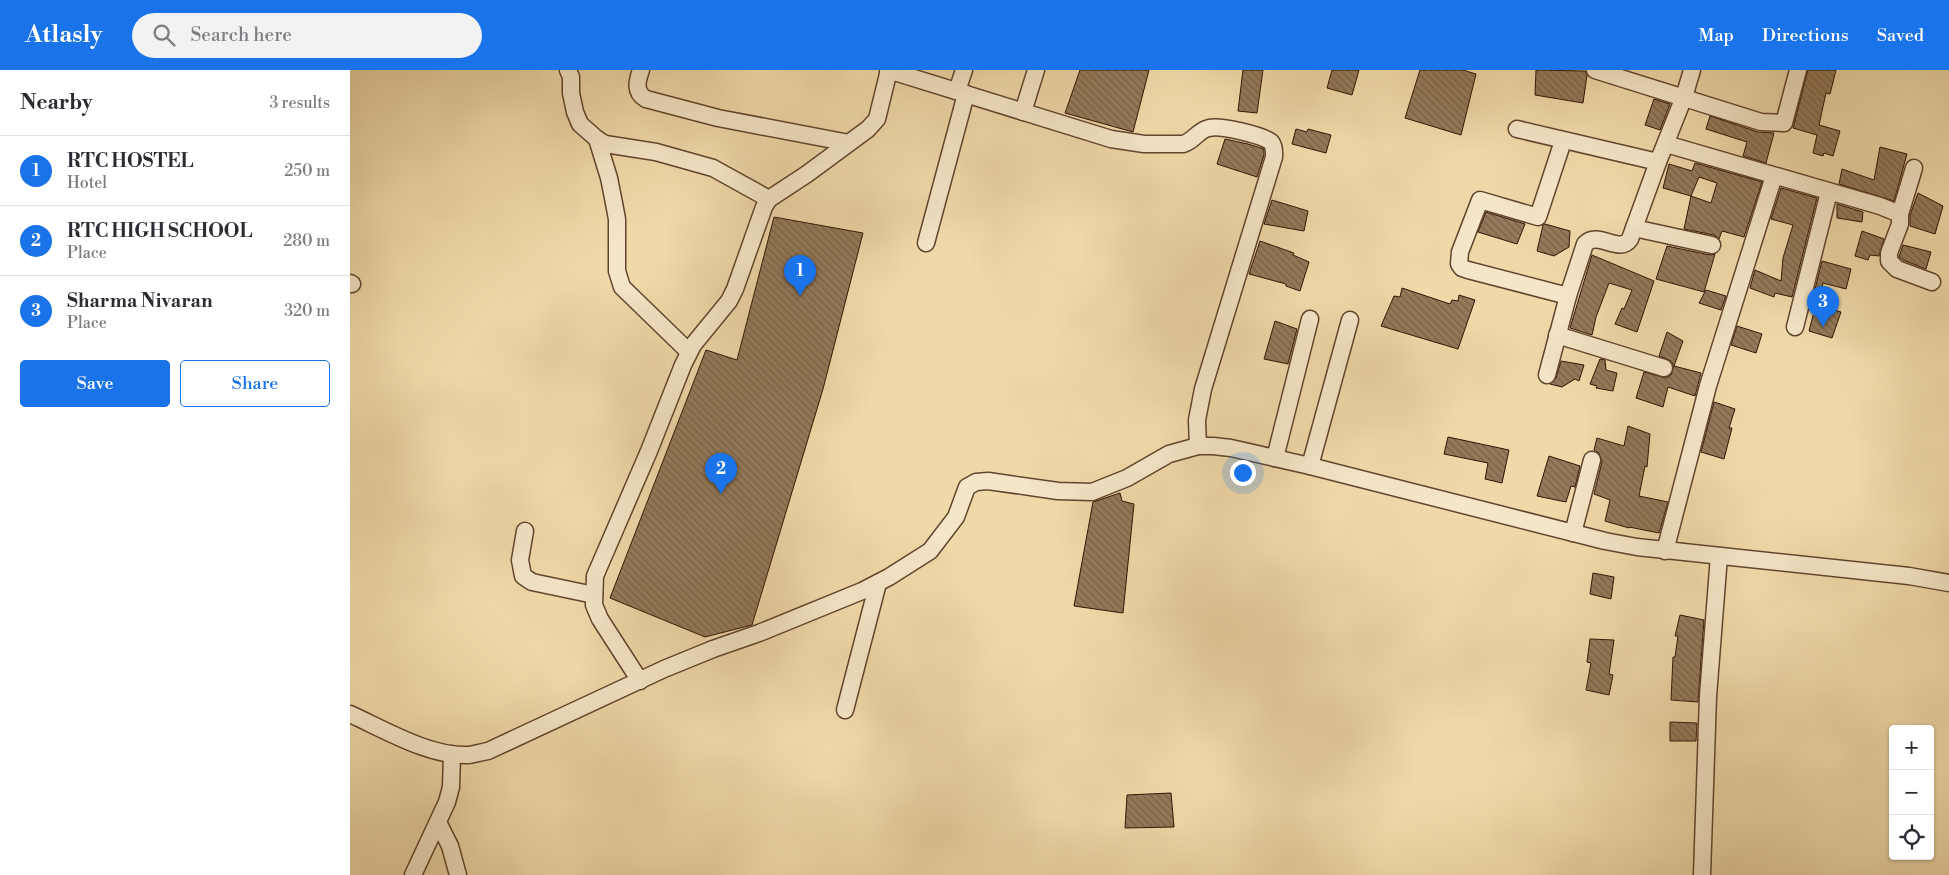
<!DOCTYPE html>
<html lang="en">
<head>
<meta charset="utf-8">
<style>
  :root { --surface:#fff; --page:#f2f2f3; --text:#2b2b33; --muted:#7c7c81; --line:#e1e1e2; --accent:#1a73e8 }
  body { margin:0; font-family:"Libre Bodoni",serif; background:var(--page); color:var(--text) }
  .controls { position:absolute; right:15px; bottom:15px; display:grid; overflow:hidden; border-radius:5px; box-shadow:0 1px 4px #0004 }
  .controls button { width:45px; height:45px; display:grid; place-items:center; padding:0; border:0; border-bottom:1px solid var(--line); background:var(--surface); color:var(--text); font:25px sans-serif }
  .you { position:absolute; left:892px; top:402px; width:18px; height:18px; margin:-12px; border:4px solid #fff; border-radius:50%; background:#1a73e8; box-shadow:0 0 0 8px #1a73e833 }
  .badge { display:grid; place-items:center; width:32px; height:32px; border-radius:50%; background:var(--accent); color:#fff; font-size:16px; font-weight:700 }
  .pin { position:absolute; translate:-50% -41px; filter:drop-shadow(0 1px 2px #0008) }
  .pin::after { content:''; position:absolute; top:26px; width:18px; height:15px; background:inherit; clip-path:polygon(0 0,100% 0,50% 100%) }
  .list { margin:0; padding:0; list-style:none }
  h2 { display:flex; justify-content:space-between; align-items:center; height:65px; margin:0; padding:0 20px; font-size:21px }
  h2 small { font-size:16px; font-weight:400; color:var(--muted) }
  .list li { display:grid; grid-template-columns:32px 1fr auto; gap:15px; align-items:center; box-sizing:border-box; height:70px; padding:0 20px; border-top:1px solid var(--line) }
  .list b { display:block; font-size:19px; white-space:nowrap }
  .list p { margin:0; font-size:16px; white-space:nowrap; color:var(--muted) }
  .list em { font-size:16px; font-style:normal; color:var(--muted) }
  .actions { display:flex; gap:10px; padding:15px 20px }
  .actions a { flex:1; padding:11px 0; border:1px solid var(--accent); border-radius:5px; text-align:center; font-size:18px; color:var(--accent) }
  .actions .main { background:var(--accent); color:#fff }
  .icon { flex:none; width:28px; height:28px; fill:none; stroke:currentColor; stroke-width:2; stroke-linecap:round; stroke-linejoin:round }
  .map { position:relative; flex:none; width:1599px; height:805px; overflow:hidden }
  header { display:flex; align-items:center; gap:30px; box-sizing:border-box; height:70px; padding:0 25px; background:var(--accent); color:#fff }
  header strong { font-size:24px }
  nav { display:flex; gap:28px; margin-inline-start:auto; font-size:18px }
  .search { width:350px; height:45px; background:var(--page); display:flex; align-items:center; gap:12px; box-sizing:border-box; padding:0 18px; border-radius:28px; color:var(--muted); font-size:19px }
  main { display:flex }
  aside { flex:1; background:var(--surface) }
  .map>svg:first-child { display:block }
</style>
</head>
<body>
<header>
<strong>Atlasly</strong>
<div class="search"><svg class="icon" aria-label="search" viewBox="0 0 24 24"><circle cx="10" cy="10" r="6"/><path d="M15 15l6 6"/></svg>Search here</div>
<nav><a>Map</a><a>Directions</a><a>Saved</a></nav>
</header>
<main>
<aside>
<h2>Nearby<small>3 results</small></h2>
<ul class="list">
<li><span class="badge">1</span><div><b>RTC HOSTEL</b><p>Hotel</p></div><em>250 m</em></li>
<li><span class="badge">2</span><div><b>RTC HIGH SCHOOL</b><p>Place</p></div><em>280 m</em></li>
<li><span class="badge">3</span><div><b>Sharma Nivaran</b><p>Place</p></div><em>320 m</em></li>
</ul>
<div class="actions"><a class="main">Save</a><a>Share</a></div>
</aside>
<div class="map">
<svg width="1599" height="805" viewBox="0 0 1599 805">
  <defs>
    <pattern id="building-back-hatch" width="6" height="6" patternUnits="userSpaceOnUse" patternTransform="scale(1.25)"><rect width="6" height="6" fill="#947a5a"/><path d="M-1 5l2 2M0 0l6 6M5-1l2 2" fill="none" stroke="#796348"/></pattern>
  </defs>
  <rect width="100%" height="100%" fill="#f0d9a9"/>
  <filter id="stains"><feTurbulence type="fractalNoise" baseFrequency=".004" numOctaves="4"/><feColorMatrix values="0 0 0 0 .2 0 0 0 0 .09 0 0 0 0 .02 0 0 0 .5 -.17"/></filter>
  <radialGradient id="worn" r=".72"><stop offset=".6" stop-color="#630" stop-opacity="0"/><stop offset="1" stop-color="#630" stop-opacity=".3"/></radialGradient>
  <g fill="url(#building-back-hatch)" stroke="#311405" fill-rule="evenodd">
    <polygon points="730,0 799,0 783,62 715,43"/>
    <polygon points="893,0 913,0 907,43 888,41"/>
    <polygon points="982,0 1009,0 1002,25 977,18"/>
    <polygon points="1070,0 1113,0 1126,4 1111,65 1055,48"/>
    <polygon points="1186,0 1235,1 1237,5 1233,33 1185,25"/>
    <polygon points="1458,0 1486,0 1480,24 1476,23 1469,55 1490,61 1483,86 1474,83 1473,86 1463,83 1467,65 1443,58"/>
    <polygon points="1304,29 1320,34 1310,60 1295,55"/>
    <polygon points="1360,46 1408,62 1424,63 1416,93 1393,86 1397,72 1356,59"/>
    <polygon points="946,59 957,62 958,59 981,65 976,83 942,74"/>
    <polygon points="875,69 898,74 914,79 914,85 907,107 867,94"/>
    <polygon points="1530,77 1557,84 1544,131 1489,114 1492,99 1524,110"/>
    <path d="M1345,93L1412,112L1394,167L1372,161L1369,169L1364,165L1334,159L1341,126L1313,118L1319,94L1342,101ZM1349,107L1367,113L1361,133L1341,126Z"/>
    <polygon points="1431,118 1467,128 1442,227 1425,223 1424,227 1400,218 1405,200 1431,211 1433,188 1443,155 1421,149"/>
    <polygon points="1568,123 1593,136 1585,164 1560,156 1560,145"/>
    <polygon points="922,130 958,141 954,161 914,154"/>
    <polygon points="1487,134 1513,142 1512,152 1487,148"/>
    <polygon points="1136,142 1175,154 1167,174 1128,162"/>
    <polygon points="424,147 513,163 473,319 402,555 355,567 260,528 356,280 387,290"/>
    <polygon points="1195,154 1220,161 1219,177 1204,186 1187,181 1193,155"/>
    <polygon points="1512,161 1534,169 1529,186 1520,185 1518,190 1505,186"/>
    <polygon points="910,171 944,183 943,185 959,192 950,221 936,216 936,214 899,204"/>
    <polygon points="1553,175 1581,182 1576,199 1553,190 1549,187"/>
    <polygon points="1317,176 1360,185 1365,184 1354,222 1306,209"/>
    <polygon points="1242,185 1304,211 1287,262 1265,254 1272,238 1274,239 1282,220 1259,213 1246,247 1242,265 1220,258"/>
    <polygon points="1472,191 1501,199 1496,219 1473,213 1468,232 1462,231"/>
    <polygon points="1052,218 1100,234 1102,230 1108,231 1109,225 1125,230 1108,279 1031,256 1044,226 1050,227"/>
    <polygon points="1356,220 1376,226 1371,240 1349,233"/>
    <polygon points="1466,234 1491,242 1482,268 1459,261"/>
    <polygon points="925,251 947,259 938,294 914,289"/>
    <polygon points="1387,256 1412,264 1406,283 1381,275"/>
    <polygon points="1317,262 1333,271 1324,296 1321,291 1309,286"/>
    <polygon points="1250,289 1255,290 1256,300 1267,303 1263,321 1246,318 1247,316 1240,314"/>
    <polygon points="1211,291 1234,295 1229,311 1225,309 1212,317 1200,314 1206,308"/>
    <polygon points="1324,296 1351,303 1345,326 1318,317 1313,337 1286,328 1294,302 1316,308 1321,305"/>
    <polygon points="1364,332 1385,339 1379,358 1382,358 1374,389 1351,382"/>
    <polygon points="1278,356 1300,364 1297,397 1295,396 1289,426 1318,432 1309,463 1279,457 1279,458 1255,451 1260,430 1244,424 1252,392 1249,383 1244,380 1247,368 1274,376"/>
    <polygon points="1098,367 1159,380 1152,413 1135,409 1138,393 1094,384"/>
    <polygon points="1199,386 1230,396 1225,417 1221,416 1216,432 1187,426"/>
    <polygon points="770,423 772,431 784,434 773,543 724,536 743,432"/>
    <polygon points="1243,503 1264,507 1261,529 1240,524"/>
    <polygon points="1330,545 1354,550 1348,632 1321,630 1323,587 1325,587 1328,566 1325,566"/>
    <polygon points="1240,569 1264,570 1259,604 1263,605 1259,625 1236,620 1241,593 1237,592"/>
    <polygon points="1320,652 1347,653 1346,671 1320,671"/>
    <polygon points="821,723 824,757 775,758 777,725"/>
  </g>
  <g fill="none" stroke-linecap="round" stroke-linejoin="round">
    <g stroke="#61452e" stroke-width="19">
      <g id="minor">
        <polyline points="218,0 221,7 221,23 225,42 230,54 247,69 255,74 306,82 363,98 419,129"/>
        <path d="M291,0C287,11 284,22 296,29L368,48L499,73"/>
        <path d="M538,0L761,69L794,74H833C844,71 848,60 859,58C870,55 912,65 921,72C925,77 924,82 924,87L853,319L847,350L848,376"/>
        <polyline points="1245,0 1411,52 1434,53 1448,0"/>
        <polyline points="607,21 614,0"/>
        <polyline points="673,42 686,0"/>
        <polyline points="1167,59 1308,92"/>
        <polyline points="247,69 259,108 263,128 267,149 267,201 272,217 339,282"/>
        <polyline points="1213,71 1188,147 1130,130 1110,182 1109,194 1112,198 1118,200 1218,226"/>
        <polyline points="1316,74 1530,136 1550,144 1550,154 1539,183 1539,191 1547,199 1582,212"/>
        <polyline points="1550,144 1564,98"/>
        <polyline points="1284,158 1362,175"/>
        <polyline points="576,173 616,24"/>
        <polyline points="0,213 2,214"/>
        <polyline points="1445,257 1479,122"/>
        <polyline points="1207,265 1314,298"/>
        <path d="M1197,305L1218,226L1235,174C1248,160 1270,185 1280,169L1308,92L1334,27L1342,0"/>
        <polyline points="925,388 960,249"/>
        <polyline points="960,396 1000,250"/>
        <polyline points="175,461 170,490 173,506 182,512 244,525"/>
        <polyline points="1223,463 1242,390"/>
        <polyline points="1315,481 1358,316 1424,106"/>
        <polyline points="290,611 250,549 244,535 245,506 299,381 333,295 343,275 379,231 385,219 414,137 419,129 457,104 518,59 527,49 539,0"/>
        <polyline points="495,640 528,513"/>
        <path d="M0,644C35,660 80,687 119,685C125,684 132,682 138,681L314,599L363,579L409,563L512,521L539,507L580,481L606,447L617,417L626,412L638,411L708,421L742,422L777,408L819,384L848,376H863L881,378L960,396L1255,471L1287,477L1559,506L1599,513"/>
        <polyline points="88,752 100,776 108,805"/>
        <polyline points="63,805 97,732 101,717 102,684"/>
        <polyline points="1352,805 1358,626 1369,486"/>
      </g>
    </g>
    <use href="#minor" stroke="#f5e6c7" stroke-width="16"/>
  </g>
  <rect width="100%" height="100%" filter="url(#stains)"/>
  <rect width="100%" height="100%" fill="url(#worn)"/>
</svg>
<div class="controls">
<button>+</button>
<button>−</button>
<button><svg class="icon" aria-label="locate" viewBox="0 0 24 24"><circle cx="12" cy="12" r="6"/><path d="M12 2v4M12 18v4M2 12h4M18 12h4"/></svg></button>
</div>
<div class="you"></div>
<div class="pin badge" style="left:450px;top:226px">1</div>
<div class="pin badge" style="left:371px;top:424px">2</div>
<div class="pin badge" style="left:1473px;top:257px">3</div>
</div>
</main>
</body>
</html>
